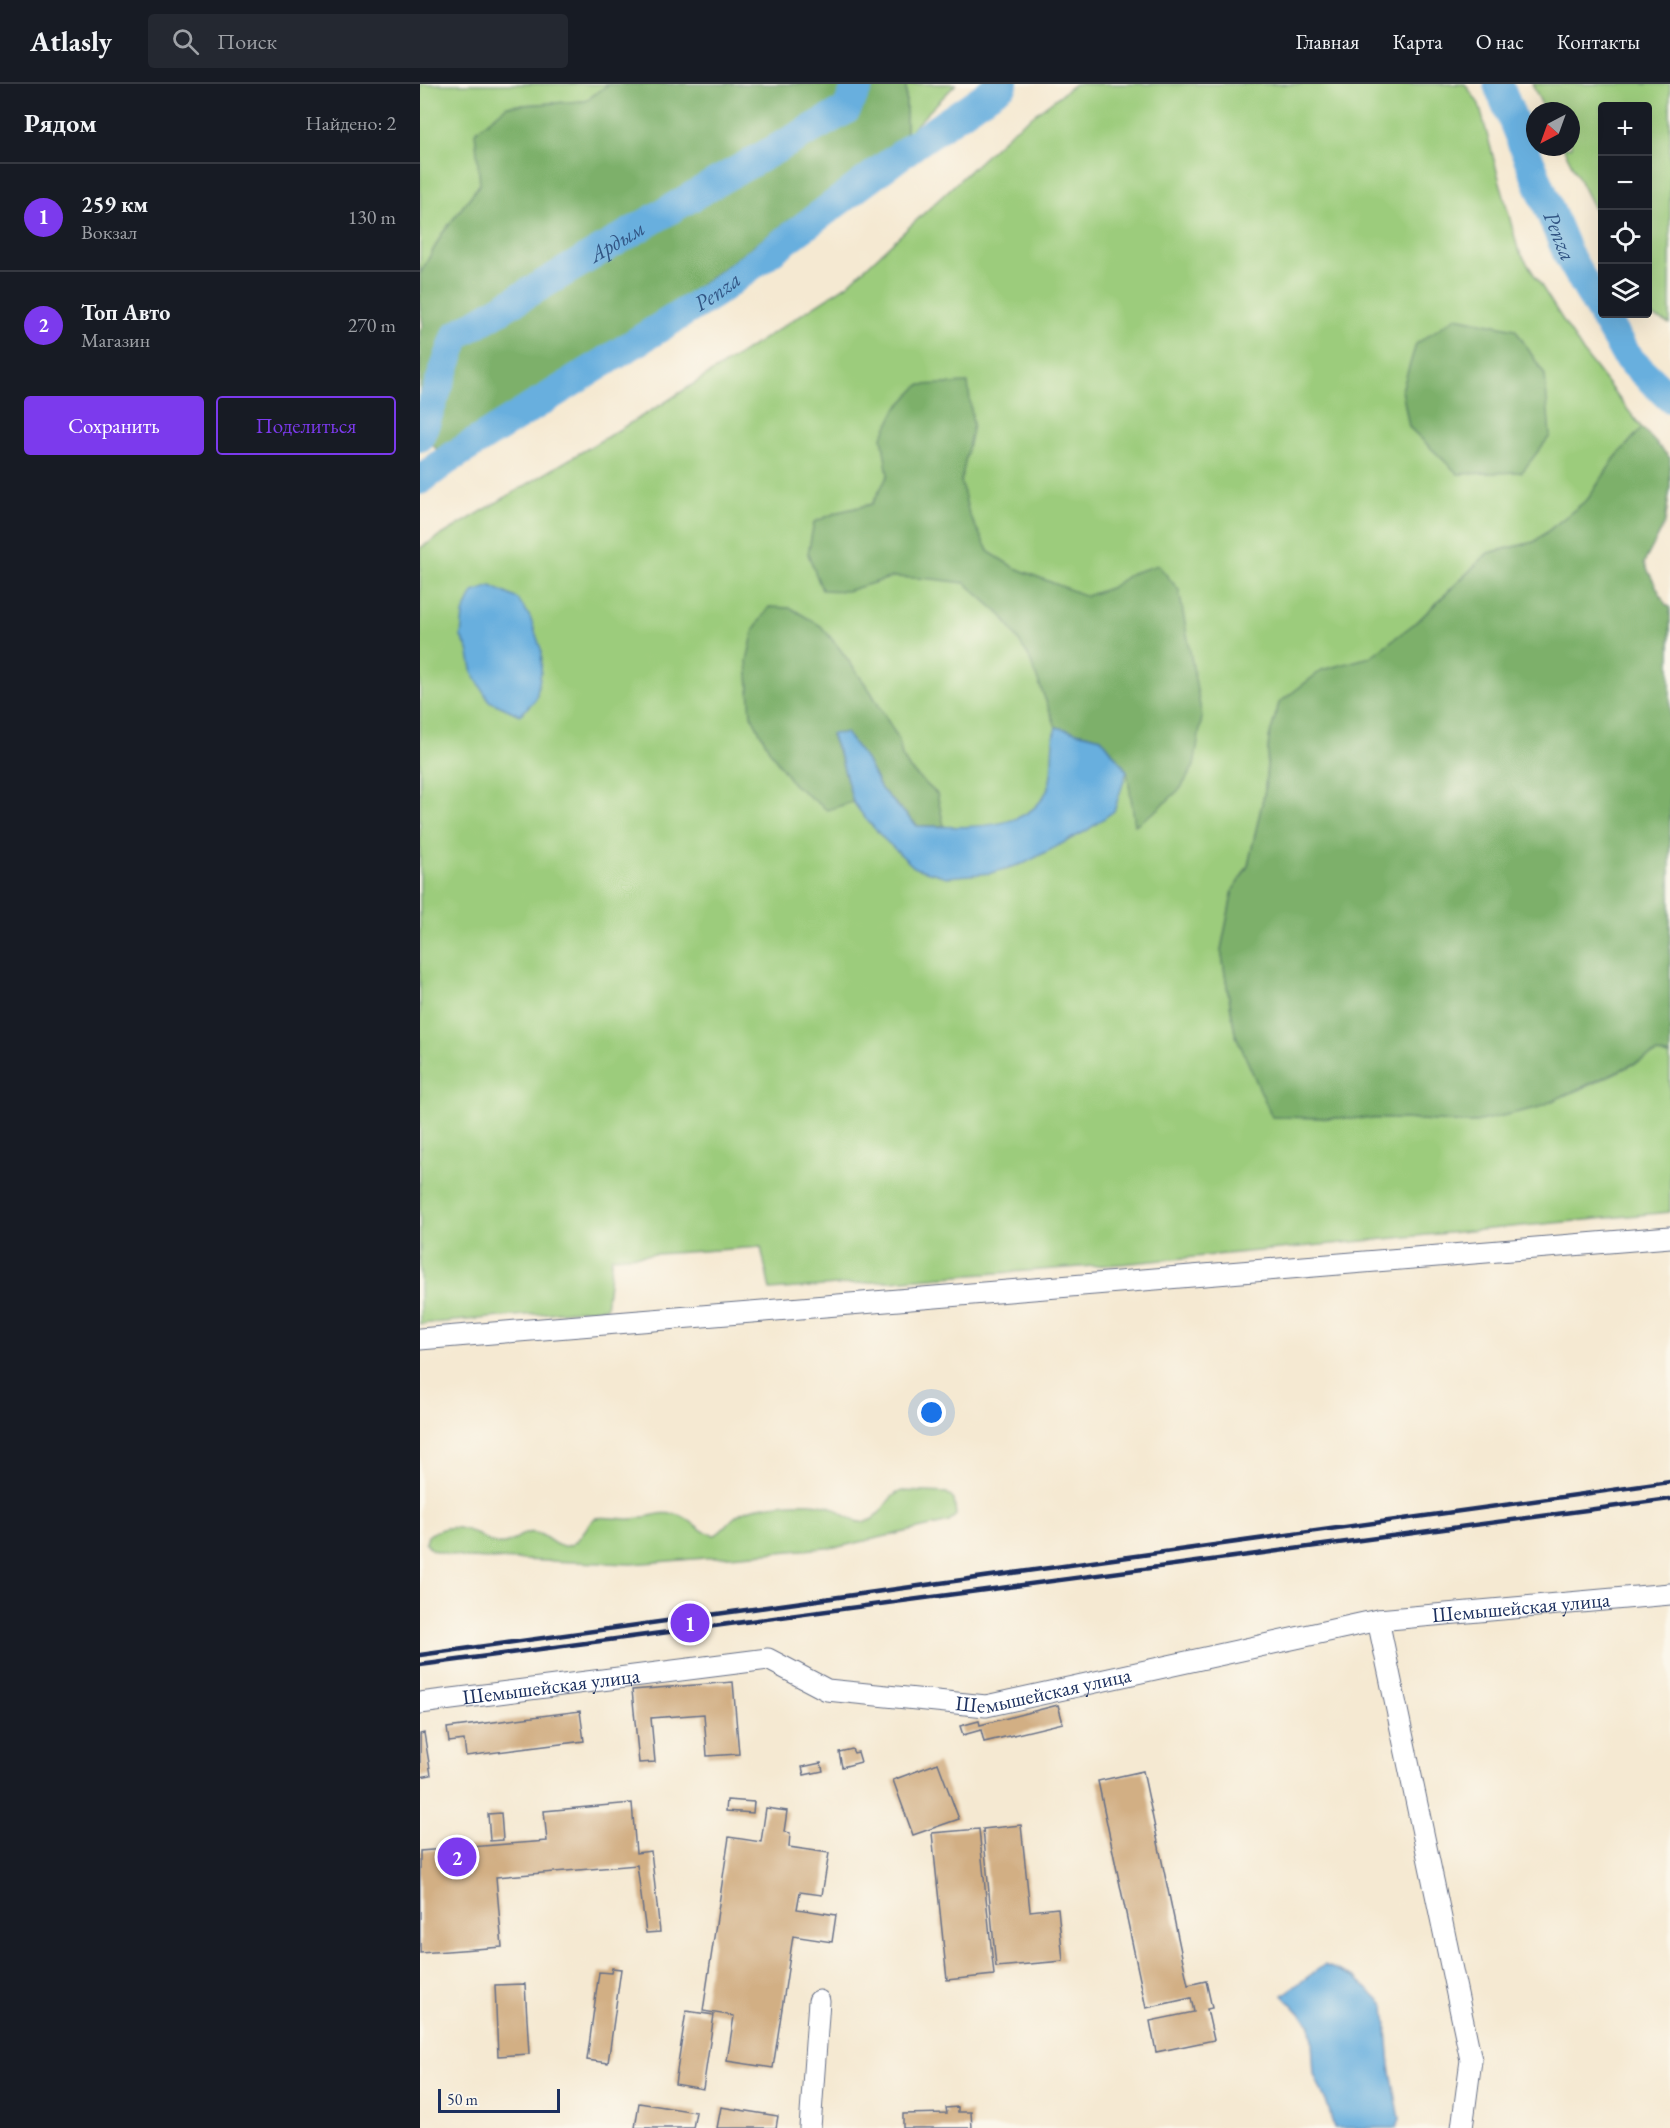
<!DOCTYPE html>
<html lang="ru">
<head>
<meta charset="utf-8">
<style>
  :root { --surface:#171b24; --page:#242831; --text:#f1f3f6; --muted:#9ea1a6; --line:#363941; --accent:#7c3aed }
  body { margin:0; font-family:"EB Garamond",serif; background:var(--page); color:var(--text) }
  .controls { position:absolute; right:18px; top:18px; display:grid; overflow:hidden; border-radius:6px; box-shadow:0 6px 24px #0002 }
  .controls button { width:54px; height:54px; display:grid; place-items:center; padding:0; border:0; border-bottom:2px solid var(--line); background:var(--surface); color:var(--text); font:30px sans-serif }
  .compass { position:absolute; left:1106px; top:18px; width:54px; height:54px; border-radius:50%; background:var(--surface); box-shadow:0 6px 24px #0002; rotate:221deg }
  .scale { position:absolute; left:18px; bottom:15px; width:122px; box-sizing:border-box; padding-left:6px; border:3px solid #1b2f5e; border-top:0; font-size:16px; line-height:21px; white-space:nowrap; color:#1b2f5e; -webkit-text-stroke:4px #fbf7ec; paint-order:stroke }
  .you { position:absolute; left:512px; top:1329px; width:21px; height:21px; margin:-15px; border:4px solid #fff; border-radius:50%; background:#1a73e8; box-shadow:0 0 0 9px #1a73e833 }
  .badge { display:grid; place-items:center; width:39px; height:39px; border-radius:50%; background:var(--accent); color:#fff; font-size:20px; font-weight:700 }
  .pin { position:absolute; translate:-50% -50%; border:3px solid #fff; box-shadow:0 2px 6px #0006 }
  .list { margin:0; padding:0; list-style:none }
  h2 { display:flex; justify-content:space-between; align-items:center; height:78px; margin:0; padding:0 24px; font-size:26px }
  h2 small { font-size:20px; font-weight:400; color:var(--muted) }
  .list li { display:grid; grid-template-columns:39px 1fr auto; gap:18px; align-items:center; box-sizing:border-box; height:108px; padding:0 24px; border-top:2px solid var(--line) }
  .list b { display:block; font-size:22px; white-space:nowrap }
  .list p { margin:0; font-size:20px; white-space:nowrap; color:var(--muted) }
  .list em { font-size:20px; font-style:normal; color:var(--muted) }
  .actions { display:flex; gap:12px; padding:18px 24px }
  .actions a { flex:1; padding:14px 0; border:2px solid var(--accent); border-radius:6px; text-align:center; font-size:21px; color:var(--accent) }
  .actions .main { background:var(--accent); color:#fff }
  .icon { flex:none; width:33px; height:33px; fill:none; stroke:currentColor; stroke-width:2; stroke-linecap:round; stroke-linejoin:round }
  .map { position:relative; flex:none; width:1250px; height:2044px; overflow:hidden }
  header { display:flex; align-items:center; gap:36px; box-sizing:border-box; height:84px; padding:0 30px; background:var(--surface); border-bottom:2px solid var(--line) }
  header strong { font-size:28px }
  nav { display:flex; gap:33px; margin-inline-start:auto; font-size:21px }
  .search { width:420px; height:54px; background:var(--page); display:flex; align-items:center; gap:15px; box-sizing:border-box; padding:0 21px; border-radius:6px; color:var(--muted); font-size:22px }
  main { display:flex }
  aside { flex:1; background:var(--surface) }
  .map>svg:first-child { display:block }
</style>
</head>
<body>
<header>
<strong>Atlasly</strong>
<div class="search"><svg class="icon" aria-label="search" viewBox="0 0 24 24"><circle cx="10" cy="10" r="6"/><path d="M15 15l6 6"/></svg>Поиск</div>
<nav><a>Главная</a><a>Карта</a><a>О нас</a><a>Контакты</a></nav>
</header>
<main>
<aside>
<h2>Рядом<small>Найдено: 2</small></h2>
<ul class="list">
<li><span class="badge">1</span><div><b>259 км</b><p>Вокзал</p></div><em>130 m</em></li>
<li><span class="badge">2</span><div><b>Топ Авто</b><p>Магазин</p></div><em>270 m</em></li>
</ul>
<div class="actions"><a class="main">Сохранить</a><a>Поделиться</a></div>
</aside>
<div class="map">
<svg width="1250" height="2044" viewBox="0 0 1250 2044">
  <rect width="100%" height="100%" fill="#fbf7ec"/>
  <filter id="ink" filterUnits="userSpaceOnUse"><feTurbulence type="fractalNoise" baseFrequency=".0167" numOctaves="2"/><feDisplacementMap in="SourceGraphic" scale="12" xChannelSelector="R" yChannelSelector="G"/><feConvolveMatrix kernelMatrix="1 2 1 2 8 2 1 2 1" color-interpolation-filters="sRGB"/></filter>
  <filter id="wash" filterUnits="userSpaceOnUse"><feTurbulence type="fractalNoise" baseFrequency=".008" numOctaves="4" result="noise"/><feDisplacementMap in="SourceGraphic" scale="24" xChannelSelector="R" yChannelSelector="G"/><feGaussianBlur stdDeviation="1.35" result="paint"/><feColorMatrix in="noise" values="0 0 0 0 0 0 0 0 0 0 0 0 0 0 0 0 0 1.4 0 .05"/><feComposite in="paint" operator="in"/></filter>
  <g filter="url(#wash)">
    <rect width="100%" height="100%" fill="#f5e9d2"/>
    <g fill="#9ccc7b" stroke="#5c7e6c" stroke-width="1.5">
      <polygon points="0,0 189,0 165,17 87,22 60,100 22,150 0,190"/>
      <polygon points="486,0 536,0 486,51"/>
      <polygon points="655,0 1045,0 1059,20 1098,165 1163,268 1222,344 1195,374 1168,415 1114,458 1068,469 999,536 950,574 902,586 849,654 845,706 828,782 813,806 801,866 815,949 853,1033 984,1035 1051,1039 1159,1006 1237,969 1250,972 1250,1128 701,1180 350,1206 341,1163 192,1173 186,1224 0,1240 0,464 244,319 427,201 591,48"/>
      <polygon points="1112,0 1250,0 1250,240 1227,230 1228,22 1182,22 1182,141 1143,63 1151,63 1151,27 1125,27"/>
      <path d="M482,1407L527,1409L534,1416L536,1431L529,1438L418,1463L212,1480L46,1474L12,1466L6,1459L8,1452C23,1441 39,1441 56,1450C63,1453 69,1459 77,1460C93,1463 100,1445 116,1449C128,1451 136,1467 150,1461C161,1457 166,1441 175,1434C188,1432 200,1436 212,1435C228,1434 242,1426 259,1431C272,1435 281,1450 295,1451C304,1446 308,1438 316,1432C332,1419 391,1415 411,1423C421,1427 433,1440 444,1438C463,1435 465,1412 482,1407Z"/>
    </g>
    <g fill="#7db06b" stroke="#4c7064" stroke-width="1.5">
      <polygon points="189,0 486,0 486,51 261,215 17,366 0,345 0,246 3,241 0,224 0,190 22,150 60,100 55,48 87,22 165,17"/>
      <polygon points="1036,233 1095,245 1125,291 1130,352 1102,388 1038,390 989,343 982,306 996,260"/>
      <polygon points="548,299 553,341 541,397 549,430 569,468 595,484 666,512 690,504 712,489 738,481 759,506 782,633 774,682 761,704 736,727 715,741 707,687 681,654 636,643 608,571 583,533 545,499 512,495 473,493 427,507 402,506 388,470 394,438 418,428 452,420 468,391 462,353 476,325 499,301"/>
      <polygon points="1222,344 1250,374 1250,404 1245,439 1224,479 1246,521 1250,523 1250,972 1237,969 1117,1024 1051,1039 984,1035 852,1033 815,949 801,866 813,806 828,782 845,706 849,654 859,619 902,586 950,573 999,536 1068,469 1114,458 1168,415 1195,374"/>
      <polygon points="349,523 371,524 401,542 420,565 451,608 479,656 482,672 490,685 517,710 524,742 498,742 461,705 446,676 425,649 411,651 422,678 433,718 407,726 373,700 350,667 331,631 327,577 334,545"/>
    </g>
    <g fill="#67afde" stroke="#416f9e" stroke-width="1.5">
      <polygon points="71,502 98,515 110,533 122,568 121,588 116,615 100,631 69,617 53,590 48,565 41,553 43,530 53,508"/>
      <path d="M636,643L681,654L707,687L694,727L666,747L605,779L571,789L527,793L495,784L464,755L445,734L433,718L422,678L411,650L426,649L446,676L461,705L497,742C540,742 617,752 630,697C634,679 630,661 636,643Z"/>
      <polygon points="904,1881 935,1893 965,1922 970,1982 980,2035 977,2044 914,2044 908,2022 894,1990 891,1941 863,1911"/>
    </g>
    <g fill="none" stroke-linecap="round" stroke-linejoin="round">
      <g stroke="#67afde" stroke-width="30">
        <path id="s1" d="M1078,0L1148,171L1207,273L1250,314"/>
        <path id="s2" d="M0,353L37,251L300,96L426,26L439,0"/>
        <path id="s3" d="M0,396L27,376L295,209L494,61L583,0"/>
      </g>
    </g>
    <g id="blocks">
      <g fill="#d2af84">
        <polygon points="313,1598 319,1670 287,1672 284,1630 231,1634 235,1678 219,1679 212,1606"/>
        <polygon points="638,1621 643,1639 564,1658 561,1646 543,1651 540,1642 559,1637 560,1641"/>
        <polygon points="160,1627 164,1657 46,1672 44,1656 29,1658 27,1644"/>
        <polygon points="4,1649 11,1691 0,1693 0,1650"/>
        <polygon points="432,1665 434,1669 438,1668 441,1678 422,1683 419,1668"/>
        <polygon points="401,1679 403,1687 384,1691 382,1683"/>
        <polygon points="518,1679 539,1735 493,1751 473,1696"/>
        <polygon points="723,1687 768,1901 786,1897 792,1924 787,1925 794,1956 736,1968 730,1937 774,1928 771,1914 726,1924 678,1697"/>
        <polygon points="307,1716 334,1718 333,1729 306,1727"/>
        <polygon points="212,1719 216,1769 231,1767 240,1848 226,1849 217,1781 76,1793 82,1863 0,1869 0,1767 127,1757 124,1727"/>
        <polygon points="346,1724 367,1727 364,1748 370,1749 369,1763 409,1769 402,1811 380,1808 377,1825 416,1831 412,1858 373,1852 353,1984 307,1977 314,1932 283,1927 309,1753 341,1758"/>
        <polygon points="81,1729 83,1756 70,1757 68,1730"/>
        <polygon points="601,1741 610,1827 638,1824 643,1877 576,1883 563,1745"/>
        <polygon points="559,1745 574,1891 527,1896 512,1749"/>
        <polygon points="192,1884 201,1885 188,1979 167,1976 179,1888 191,1889"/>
        <polygon points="105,1900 109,1970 78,1972 75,1901"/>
        <polygon points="266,1927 294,1931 283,2005 255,2000"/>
        <polygon points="219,2019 276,2028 273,2044 215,2044"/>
        <polygon points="301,2023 358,2032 356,2044 297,2044"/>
        <polygon points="538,2023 538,2028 551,2028 552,2044 483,2044 483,2030 527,2029 526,2024"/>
      </g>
    </g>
  </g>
  <g filter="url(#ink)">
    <use href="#blocks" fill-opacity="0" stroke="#677087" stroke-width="1.5"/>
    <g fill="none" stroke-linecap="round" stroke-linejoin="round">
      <g stroke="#677087" stroke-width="23">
        <g id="minor">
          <polyline points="0,1255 1250,1153"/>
          <polyline points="958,1536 1051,1976 1042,2044"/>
          <path id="s4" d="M0,1619L348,1575L407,1606L566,1622L958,1536L1250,1510"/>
          <polyline points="390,2044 399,1917"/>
        </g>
      </g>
      <use href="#minor" stroke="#fff" stroke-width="21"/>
      <g stroke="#1b2f5e" stroke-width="4.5">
        <polyline points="0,1571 1250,1398"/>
        <polyline points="0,1581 1250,1415"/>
      </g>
    </g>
  </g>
  <g text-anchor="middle" stroke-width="6" stroke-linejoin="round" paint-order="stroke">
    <g font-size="21" fill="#1b2f5e" stroke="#fbf7ec">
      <text dy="7" stroke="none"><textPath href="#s4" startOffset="1122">Шемышейская улица</textPath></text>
      <text dy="7" stroke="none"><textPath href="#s4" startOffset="132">Шемышейская улица</textPath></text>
      <text dy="7" stroke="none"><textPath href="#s4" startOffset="636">Шемышейская улица</textPath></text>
    </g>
    <g font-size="22" font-style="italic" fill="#325584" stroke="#fbf7ec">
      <text dy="8" stroke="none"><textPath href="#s1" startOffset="164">Penza</textPath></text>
      <text dy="8" stroke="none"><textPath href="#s2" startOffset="294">Ардым</textPath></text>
      <text dy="8" stroke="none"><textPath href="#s3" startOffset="352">Penza</textPath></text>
    </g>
  </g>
</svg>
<div class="controls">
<button>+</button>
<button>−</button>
<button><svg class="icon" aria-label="locate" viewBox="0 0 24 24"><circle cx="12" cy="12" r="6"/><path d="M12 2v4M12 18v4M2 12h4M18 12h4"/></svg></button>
<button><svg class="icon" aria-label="layers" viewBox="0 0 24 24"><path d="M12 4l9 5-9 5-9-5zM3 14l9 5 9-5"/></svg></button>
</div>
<svg class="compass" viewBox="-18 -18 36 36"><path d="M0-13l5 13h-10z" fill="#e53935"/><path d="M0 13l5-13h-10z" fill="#9ea1a6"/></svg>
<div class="scale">50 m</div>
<div class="you"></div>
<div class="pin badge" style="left:270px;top:1539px">1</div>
<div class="pin badge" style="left:37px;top:1773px">2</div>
</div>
</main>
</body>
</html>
